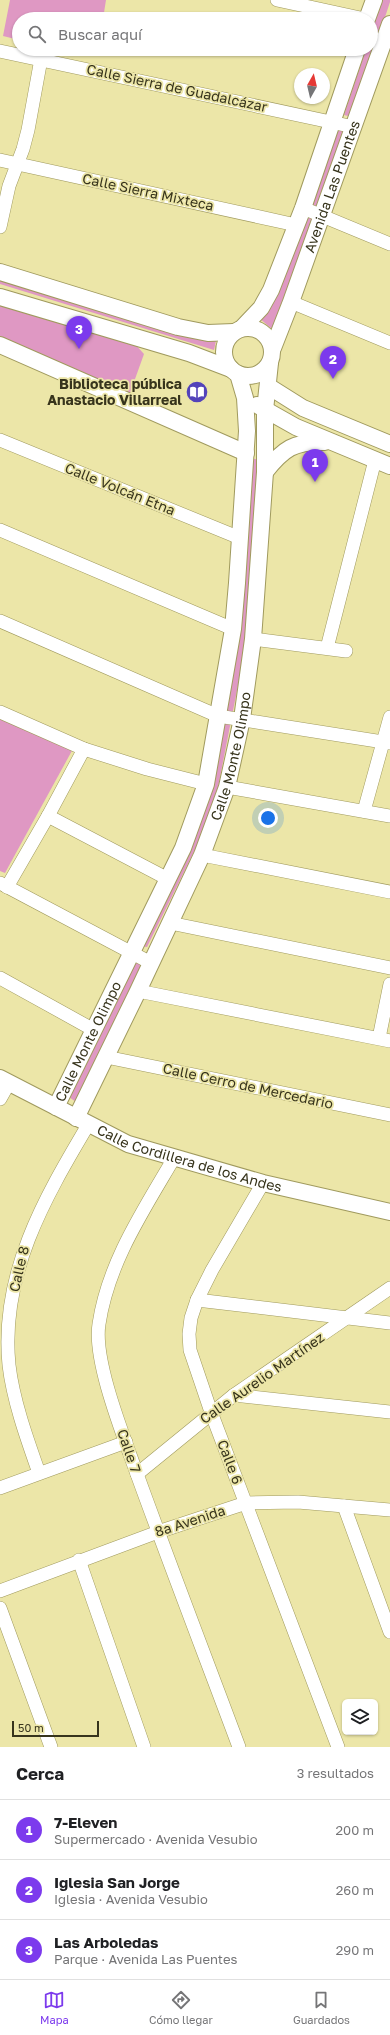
<!DOCTYPE html>
<html lang="es">
<head>
<meta charset="utf-8">
<style>
  :root { --surface:#fff; --page:#f2f2f2; --text:#202124; --muted:#757577; --line:#e0e0e0; --accent:#7c3aed }
  body { margin:0; font-family:"Golos Text",sans-serif; background:var(--page); color:var(--text) }
  .controls { position:absolute; right:12px; bottom:12px; display:grid; overflow:hidden; border-radius:6px; box-shadow:0 1px 3px #0004 }
  .controls button { width:36px; height:36px; display:grid; place-items:center; padding:0; border:0; border-bottom:1px solid var(--line); background:var(--surface); color:var(--text); font:20px sans-serif }
  .compass { position:absolute; left:294px; top:68px; width:36px; height:36px; border-radius:50%; background:var(--surface); box-shadow:0 1px 3px #0004; rotate:8deg }
  .scale { position:absolute; left:12px; bottom:10px; width:87px; box-sizing:border-box; padding-left:4px; border:2px solid #37341c; border-top:0; font-size:11px; line-height:14px; white-space:nowrap; color:#37341c; -webkit-text-stroke:3px #ece6a8; paint-order:stroke }
  .you { position:absolute; left:268px; top:818px; width:14px; height:14px; margin:-10px; border:3px solid #fff; border-radius:50%; background:#1a73e8; box-shadow:0 0 0 6px #1a73e833 }
  .badge { display:grid; place-items:center; width:26px; height:26px; border-radius:50%; background:var(--accent); color:#fff; font-size:13px; font-weight:700 }
  .pin { position:absolute; translate:-50% -33px; filter:drop-shadow(0 1px 2px #0008) }
  .pin::after { content:''; position:absolute; top:21px; width:14px; height:12px; background:inherit; clip-path:polygon(0 0,100% 0,50% 100%) }
  .list { margin:0; padding:0; list-style:none }
  h2 { display:flex; justify-content:space-between; align-items:center; height:52px; margin:0; padding:0 16px; font-size:17px }
  h2 small { font-size:13px; font-weight:400; color:var(--muted) }
  .list li { display:grid; grid-template-columns:26px 1fr auto; gap:12px; align-items:center; box-sizing:border-box; height:60px; padding:0 16px; border-top:1px solid var(--line) }
  .list b { display:block; font-size:15px; white-space:nowrap }
  .list p { margin:0; font-size:13px; white-space:nowrap; color:var(--muted) }
  .list em { font-size:13px; font-style:normal; color:var(--muted) }
  .icon { flex:none; width:22px; height:22px; fill:none; stroke:currentColor; stroke-width:2; stroke-linecap:round; stroke-linejoin:round }
  .map { position:relative; flex:none; width:390px; height:1747px; overflow:hidden }
  .search { position:absolute; background:var(--surface); box-shadow:0 1px 3px #0004; left:12px; right:12px; top:12px; height:44px; display:flex; align-items:center; gap:10px; box-sizing:border-box; padding:0 14px; border-radius:22px; color:var(--muted); font-size:15px }
  .sheet { height:232px; background:var(--surface) }
  nav { display:flex; justify-content:space-around; align-items:center; box-sizing:border-box; height:56px; border-top:1px solid var(--line); background:var(--surface); font-size:11px; color:var(--muted) }
  nav a { display:grid; justify-items:center; gap:2px }
  nav .on { color:var(--accent) }
  .map>svg:first-child { display:block }
</style>
</head>
<body>
<div class="map">
<svg width="390" height="1747" viewBox="0 0 390 1747">
  <rect width="100%" height="100%" fill="#ece6a8"/>
  <g fill="#df98c3">
    <polygon points="10,0 106,0 103,19 19,19 19,40 3,36"/>
    <polygon points="382,0 390,0 390,2 352,117 344,115 366,49 371,49 371,33"/>
    <polygon points="336,128 345,130 272,329 259,318"/>
    <polygon points="0,277 217,336 214,350 0,284"/>
    <polygon points="0,302 134,343 144,354 130,393 51,363 0,340"/>
    <polygon points="251,458 259,460 249,629 213,813 147,947 140,946 203,811"/>
    <polygon points="0,716 74,747 5,873 0,871"/>
    <polygon points="133,960 142,963 76,1102 69,1097"/>
  </g>
  <g fill="none" stroke-linecap="round" stroke-linejoin="round">
    <g stroke="#a09a5e" stroke-width="14">
      <g id="minor">
        <polyline points="277,0 365,19"/>
        <polyline points="0,51 354,127"/>
        <polyline points="0,160 296,225"/>
        <polyline points="303,208 390,244"/>
        <polyline points="0,227 9,186 23,149 28,130 41,59"/>
        <polyline points="291,302 390,343"/>
        <polyline points="0,440 240,538"/>
        <polyline points="0,530 233,629"/>
        <polyline points="0,621 218,716 390,743"/>
        <polyline points="253,639 346,651"/>
        <polyline points="327,648 375,460"/>
        <polyline points="0,712 84,749 147,769 206,784"/>
        <polyline points="227,787 390,816"/>
        <polyline points="364,811 390,717"/>
        <polyline points="48,816 168,879"/>
        <polyline points="202,855 390,892"/>
        <polyline points="0,883 151,963"/>
        <polyline points="7,887 48,816 84,749"/>
        <polyline points="170,923 390,968"/>
        <polyline points="0,978 94,1030"/>
        <polyline points="138,991 390,1041"/>
        <polyline points="379,1038 390,984"/>
        <polyline points="106,1057 390,1115"/>
        <polyline points="0,1099 9,1083"/>
        <path d="M174,1158C143,1211 108,1263 99,1324C93,1361 124,1437 137,1474C170,1565 205,1656 239,1747"/>
        <polyline points="263,1183 212,1270 197,1300 191,1318 189,1334 190,1350 211,1412 338,1747"/>
        <polyline points="197,1300 390,1323"/>
        <polyline points="234,1395 390,1412"/>
        <path d="M39,1473C27,1439 13,1400 9,1365C0,1275 44,1199 88,1125"/>
        <polyline points="137,1474 234,1395 390,1288"/>
        <polyline points="0,1488 126,1442"/>
        <polyline points="344,1506 390,1632"/>
        <polyline points="79,1560 144,1747"/>
        <polyline points="0,1591 158,1532 246,1503 298,1502 390,1510"/>
        <polyline points="0,1608 51,1747"/>
      </g>
    </g>
    <g stroke="#a09a5e" stroke-width="18">
      <g id="tertiary">
        <polyline points="367,19 374,0"/>
        <polyline points="0,272 178,327 208,333 234,332"/>
        <polyline points="0,297 189,353 231,369"/>
        <circle cx="248" cy="352" r="24"/>
        <polyline points="242,328 261,308 271,290 303,208 357,49"/>
        <polyline points="0,345 246,453"/>
        <path id="s1" d="M273,348L291,302L390,24"/>
        <polyline points="268,386 303,408 390,444"/>
        <polyline points="257,405 296,427 390,466"/>
        <path d="M265,472C283,449 294,441 325,442"/>
        <path id="s2" d="M0,1078L128,1144L263,1183L390,1212"/>
        <path id="s3" d="M56,1107L183,848L206,784L233,629L237,583L247,431L245,398L238,374"/>
        <path id="s4" d="M76,1118L138,991L202,855L227,787L242,719L253,639L265,472V410L270,363"/>
      </g>
    </g>
    <use href="#minor" stroke="#fff" stroke-width="13"/>
    <use href="#tertiary" stroke="#fff" stroke-width="16"/>
  </g>
  <defs>
    <g id="library-disc" transform="scale(1.15)"><circle r="9.5" fill="#5343ba" stroke="#ece6a8"/><path d="M-6-4Q-3-5.5-.7-3.5V5Q-3 3-6 4ZM6-4Q3-5.5 .7-3.5V5Q3 3 6 4Z" fill="#fff"/></g>
  </defs>
  <g fill-rule="evenodd">
    <use href="#library-disc" x="197" y="392"/>
  </g>
  <g text-anchor="middle" stroke-width="3.5" stroke-linejoin="round" paint-order="stroke">
    <g font-size="14" fill="#37341c" stroke="#ece6a8">
      <text transform="translate(177 88) rotate(12)" y="5">Calle Sierra de Guadalcázar</text>
      <text dy="5" stroke="none"><textPath href="#s1" startOffset="172">Avenida Las Puentes</textPath></text>
      <text transform="translate(148 192) rotate(12)" y="5">Calle Sierra Mixteca</text>
      <text transform="translate(120 489) rotate(22)" y="5">Calle Volcán Etna</text>
      <text dy="5" stroke="none"><textPath href="#s4" startOffset="395">Calle Monte Olimpo</textPath></text>
      <text dy="5" stroke="none"><textPath href="#s3" startOffset="73">Calle Monte Olimpo</textPath></text>
      <text transform="translate(248 1086) rotate(12)" y="5">Calle Cerro de Mercedario</text>
      <text dy="5" stroke="none"><textPath href="#s2" startOffset="207">Calle Cordillera de los Andes</textPath></text>
      <text transform="translate(19 1269) rotate(-77)" y="5">Calle 8</text>
      <text transform="translate(262 1378) rotate(-35)" y="5">Calle Aurelio Martínez</text>
      <text transform="translate(129 1451) rotate(71)" y="5">Calle 7</text>
      <text transform="translate(230 1462) rotate(69)" y="5">Calle 6</text>
      <text transform="translate(190 1521) rotate(-18)" y="5">8a Avenida</text>
    </g>
    <g font-size="14" font-weight="bold" fill="#37341c" stroke="#ece6a8" text-anchor="end">
      <text x="182" y="389">Biblioteca pública<tspan x="182" dy="16">Anastacio Villarreal</tspan></text>
    </g>
  </g>
</svg>
<div class="controls">
<button><svg class="icon" aria-label="layers" viewBox="0 0 24 24"><path d="M12 4l9 5-9 5-9-5zM3 14l9 5 9-5"/></svg></button>
</div>
<svg class="compass" viewBox="-18 -18 36 36"><path d="M0-13l5 13h-10z" fill="#e53935"/><path d="M0 13l5-13h-10z" fill="#757577"/></svg>
<div class="scale">50 m</div>
<div class="you"></div>
<div class="pin badge" style="left:315px;top:482px">1</div>
<div class="pin badge" style="left:333px;top:379px">2</div>
<div class="pin badge" style="left:79px;top:349px">3</div>
<div class="search"><svg class="icon" aria-label="search" viewBox="0 0 24 24"><circle cx="10" cy="10" r="6"/><path d="M15 15l6 6"/></svg>Buscar aquí</div>
</div>
<section class="sheet">
<h2>Cerca<small>3 resultados</small></h2>
<ul class="list">
<li><span class="badge">1</span><div><b>7-Eleven</b><p>Supermercado · Avenida Vesubio</p></div><em>200 m</em></li>
<li><span class="badge">2</span><div><b>Iglesia San Jorge</b><p>Iglesia · Avenida Vesubio</p></div><em>260 m</em></li>
<li><span class="badge">3</span><div><b>Las Arboledas</b><p>Parque · Avenida Las Puentes</p></div><em>290 m</em></li>
</ul>
</section>
<nav>
<a class="on"><svg class="icon" aria-label="map" viewBox="0 0 24 24"><path d="M3 6l6-2 6 2 6-2v14l-6 2-6-2-6 2zM9 4v14M15 6v14"/></svg>Mapa</a>
<a><svg class="icon" aria-label="directions" viewBox="0 0 24 24"><path d="M12 3l9 9-9 9-9-9zM9 14v-3h6M13 9l2 2-2 2"/></svg>Cómo llegar</a>
<a><svg class="icon" aria-label="saved" viewBox="0 0 24 24"><path d="M7 4h10v16l-5-4-5 4z"/></svg>Guardados</a>
</nav>
</body>
</html>
